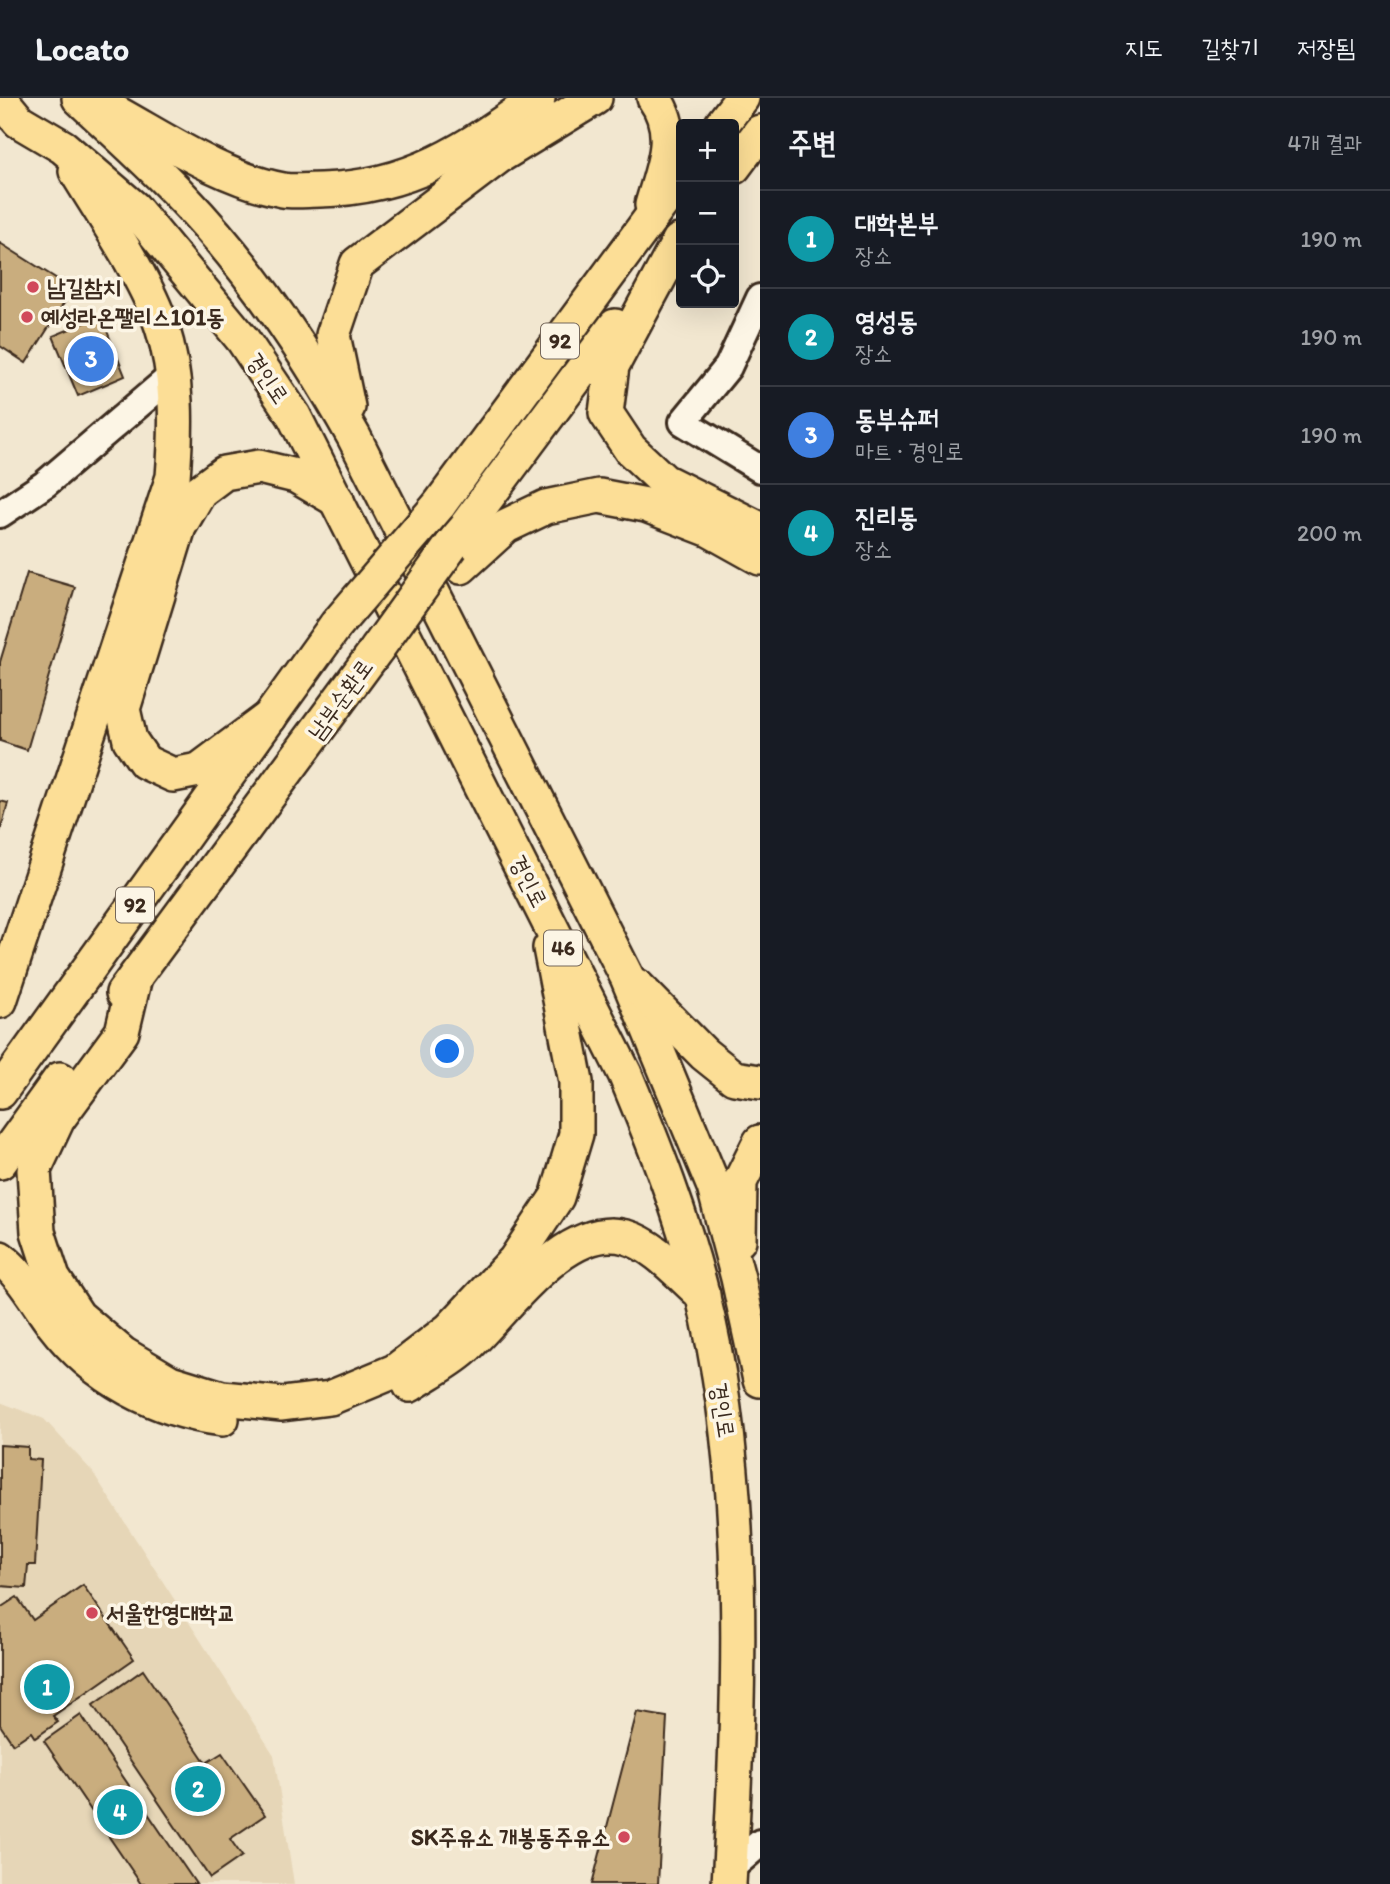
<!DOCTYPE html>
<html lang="ko">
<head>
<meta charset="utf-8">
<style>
  :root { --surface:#171b24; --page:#20242c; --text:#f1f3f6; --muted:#9ea1a6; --line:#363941; --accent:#d1495b }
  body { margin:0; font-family:Itim,"Poor Story",sans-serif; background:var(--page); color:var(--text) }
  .controls { position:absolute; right:21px; top:21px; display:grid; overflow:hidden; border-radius:7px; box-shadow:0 7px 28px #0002 }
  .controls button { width:63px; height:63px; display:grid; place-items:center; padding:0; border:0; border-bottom:2px solid var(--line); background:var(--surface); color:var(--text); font:35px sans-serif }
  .you { position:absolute; left:448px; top:954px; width:24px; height:24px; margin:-18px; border:5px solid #fff; border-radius:50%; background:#1a73e8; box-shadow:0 0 0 10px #1a73e833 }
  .badge { display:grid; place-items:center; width:46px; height:46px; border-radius:50%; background:var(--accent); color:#fff; font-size:23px; font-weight:700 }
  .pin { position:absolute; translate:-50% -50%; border:4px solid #fff; box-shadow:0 2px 7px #0006 }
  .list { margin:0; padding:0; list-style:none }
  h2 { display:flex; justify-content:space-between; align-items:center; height:91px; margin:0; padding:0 28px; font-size:30px }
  h2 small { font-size:23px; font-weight:400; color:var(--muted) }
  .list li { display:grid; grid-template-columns:46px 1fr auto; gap:21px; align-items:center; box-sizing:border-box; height:98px; padding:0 28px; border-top:2px solid var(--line) }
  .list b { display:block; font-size:26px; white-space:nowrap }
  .list p { margin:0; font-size:23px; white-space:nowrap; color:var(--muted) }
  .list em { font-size:23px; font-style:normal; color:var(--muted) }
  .icon { flex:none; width:38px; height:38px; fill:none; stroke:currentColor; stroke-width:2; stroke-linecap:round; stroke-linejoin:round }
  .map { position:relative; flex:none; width:760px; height:1786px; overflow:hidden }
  header { display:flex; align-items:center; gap:42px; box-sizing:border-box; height:98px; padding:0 35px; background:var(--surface); border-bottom:2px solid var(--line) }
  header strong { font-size:33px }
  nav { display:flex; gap:38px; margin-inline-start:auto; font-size:24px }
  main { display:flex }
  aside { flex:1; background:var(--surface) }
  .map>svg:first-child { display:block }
</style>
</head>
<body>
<header>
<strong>Locato</strong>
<nav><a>지도</a><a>길찾기</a><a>저장됨</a></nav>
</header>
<main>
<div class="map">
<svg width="760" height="1786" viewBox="0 0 760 1786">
  <rect width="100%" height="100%" fill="#f2e7d0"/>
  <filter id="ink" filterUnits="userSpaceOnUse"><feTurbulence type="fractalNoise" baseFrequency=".0143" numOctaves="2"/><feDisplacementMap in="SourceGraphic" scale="14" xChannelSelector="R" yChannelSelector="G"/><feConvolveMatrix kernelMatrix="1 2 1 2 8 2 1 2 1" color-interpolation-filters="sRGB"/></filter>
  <g filter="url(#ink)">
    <polygon fill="#e6d6b7" points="0,1304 44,1321 92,1373 274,1657 294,1786 0,1786"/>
    <g fill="#c9ad7e" stroke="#3b2a1e" stroke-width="2">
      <polygon points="0,145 73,191 26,265 0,248"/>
      <polygon points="101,218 125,278 78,298 53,238"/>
      <polygon points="27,475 75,489 27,652 0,643 0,564"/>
      <polygon points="0,703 8,705 0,734"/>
      <polygon points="0,1347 28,1349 28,1361 41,1362 35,1467 28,1467 26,1490 0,1488"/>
      <polygon points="83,1487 134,1561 53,1618 58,1624 35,1640 31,1634 13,1646 0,1627 0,1510 17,1499 33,1522"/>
      <polygon points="143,1572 206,1665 222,1655 265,1717 230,1741 242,1758 210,1780 93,1607"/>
      <polygon points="637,1614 667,1619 658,1786 592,1786"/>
      <polygon points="81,1617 196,1786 141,1786 44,1643"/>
    </g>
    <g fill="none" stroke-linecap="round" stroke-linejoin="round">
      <g stroke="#3b2a1e" stroke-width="32">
        <g id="minor">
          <polyline points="760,200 728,269 683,324 760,371"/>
          <polyline points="0,416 45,386 173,277"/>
          <polyline points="730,1771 760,1745"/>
        </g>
      </g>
      <g stroke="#3b2a1e" stroke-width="38">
        <g id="major">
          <path d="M0,0L19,23L63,49L134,110L243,242L294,318L625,976C655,1048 683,1119 702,1195C749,1381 740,1595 729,1786"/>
          <path d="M79,0C114,33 150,65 183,100C250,170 307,255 354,339L627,879L714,1089L738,1180L760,1282"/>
          <path d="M104,8C160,38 219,80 283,92C294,94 308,92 320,92C411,90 467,51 538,0"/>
          <polyline points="722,26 742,0"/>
          <polyline points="734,69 760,34"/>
          <path d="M652,107C663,68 679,35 654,0"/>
          <polyline points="679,143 612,268 606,315 630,351 664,383 760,431"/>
          <polyline points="348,309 333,237 357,166 498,59 595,0"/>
          <polyline points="439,407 681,79"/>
          <polyline points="451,448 615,228"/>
          <polyline points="461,469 506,428 546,409 599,398 646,407 708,431 760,460"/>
          <polyline points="270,619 199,672 173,677 145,664 130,642 123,611 179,429 200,393 224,375 259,369 296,378 337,402"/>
          <polyline points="135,879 122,934 58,1021 34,1072 38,1134 53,1180 78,1218 123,1256 170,1284 222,1300 282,1306 330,1300 395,1273 450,1231 515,1162 557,1099 576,1036 576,984 550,850"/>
          <polyline points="637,888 704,956 734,980 760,984"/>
          <polyline points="123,895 377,551"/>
          <path d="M0,903L173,379C177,328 178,278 162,229C146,180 103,118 76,73"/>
          <polyline points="0,994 336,527"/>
          <polyline points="0,1064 60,981"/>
          <polyline points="739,1142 740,1084 760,1044"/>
          <path d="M0,1160C23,1177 36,1204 53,1226C94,1280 155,1312 222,1321"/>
          <path d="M410,1287C428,1275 448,1265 464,1251C503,1216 565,1122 626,1139C655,1147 681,1178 703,1197"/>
        </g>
      </g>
      <use href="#minor" stroke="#fcf5e5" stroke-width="26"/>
      <use href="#major" stroke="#fcde96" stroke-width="33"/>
      <g stroke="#3b2a1e" stroke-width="38" stroke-linecap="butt">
        <g id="major-bridge">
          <polyline points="336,527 439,407"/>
          <polyline points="377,551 451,448"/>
        </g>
      </g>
      <use href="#major-bridge" stroke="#fcde96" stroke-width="33"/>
    </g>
  </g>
  <g fill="#d1495b" stroke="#fcf5e5" stroke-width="2.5">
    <circle cx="33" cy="189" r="7"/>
    <circle cx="27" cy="219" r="7"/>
    <circle cx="92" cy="1515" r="7"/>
    <circle cx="624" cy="1739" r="7"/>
  </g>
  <g text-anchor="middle" stroke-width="7" stroke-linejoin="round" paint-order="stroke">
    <g fill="#fcf5e5" stroke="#75675a" stroke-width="2">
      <rect x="541" y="225.5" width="38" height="35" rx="5"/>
      <rect x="116" y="789.5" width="38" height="35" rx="5"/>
      <rect x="544" y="832.5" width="38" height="35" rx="5"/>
    </g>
    <g font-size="21" font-weight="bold" fill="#3b2a1e">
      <text x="560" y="250">92</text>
      <text x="135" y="814">92</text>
      <text x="563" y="857">46</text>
    </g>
    <g font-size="23" font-weight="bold" fill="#3b2a1e" stroke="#fcf5e5" text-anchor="start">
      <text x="47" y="197">남길참치</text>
      <text x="41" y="227">예성라온팰리스101동</text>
      <text x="106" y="1523">서울한영대학교</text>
      <text x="610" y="1747" text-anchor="end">SK주유소 개봉동주유소</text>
    </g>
    <g font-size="23" fill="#3b2a1e" stroke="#fcf5e5">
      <text transform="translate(268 280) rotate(56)" y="8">경인로</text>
      <text transform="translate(340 601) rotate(-54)" y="8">남부순환로</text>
      <text transform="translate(529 783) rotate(63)" y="8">경인로</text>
      <text transform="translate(723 1312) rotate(81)" y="8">경인로</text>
    </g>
  </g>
</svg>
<div class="controls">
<button>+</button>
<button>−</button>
<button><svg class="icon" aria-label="locate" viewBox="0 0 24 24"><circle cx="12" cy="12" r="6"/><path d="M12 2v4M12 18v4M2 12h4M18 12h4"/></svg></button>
</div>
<div class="you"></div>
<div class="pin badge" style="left:47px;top:1589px;background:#0f9aa8">1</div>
<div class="pin badge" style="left:198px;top:1691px;background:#0f9aa8">2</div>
<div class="pin badge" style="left:91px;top:261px;background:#3f7fe0">3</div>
<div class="pin badge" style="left:120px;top:1714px;background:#0f9aa8">4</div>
</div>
<aside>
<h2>주변<small>4개 결과</small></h2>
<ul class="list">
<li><span class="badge" style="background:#0f9aa8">1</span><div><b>대학본부</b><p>장소</p></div><em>190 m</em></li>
<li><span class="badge" style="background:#0f9aa8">2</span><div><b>영성동</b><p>장소</p></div><em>190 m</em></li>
<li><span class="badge" style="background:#3f7fe0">3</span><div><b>동부슈퍼</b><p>마트 · 경인로</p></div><em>190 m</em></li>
<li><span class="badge" style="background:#0f9aa8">4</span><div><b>진리동</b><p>장소</p></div><em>200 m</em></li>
</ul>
</aside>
</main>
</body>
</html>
